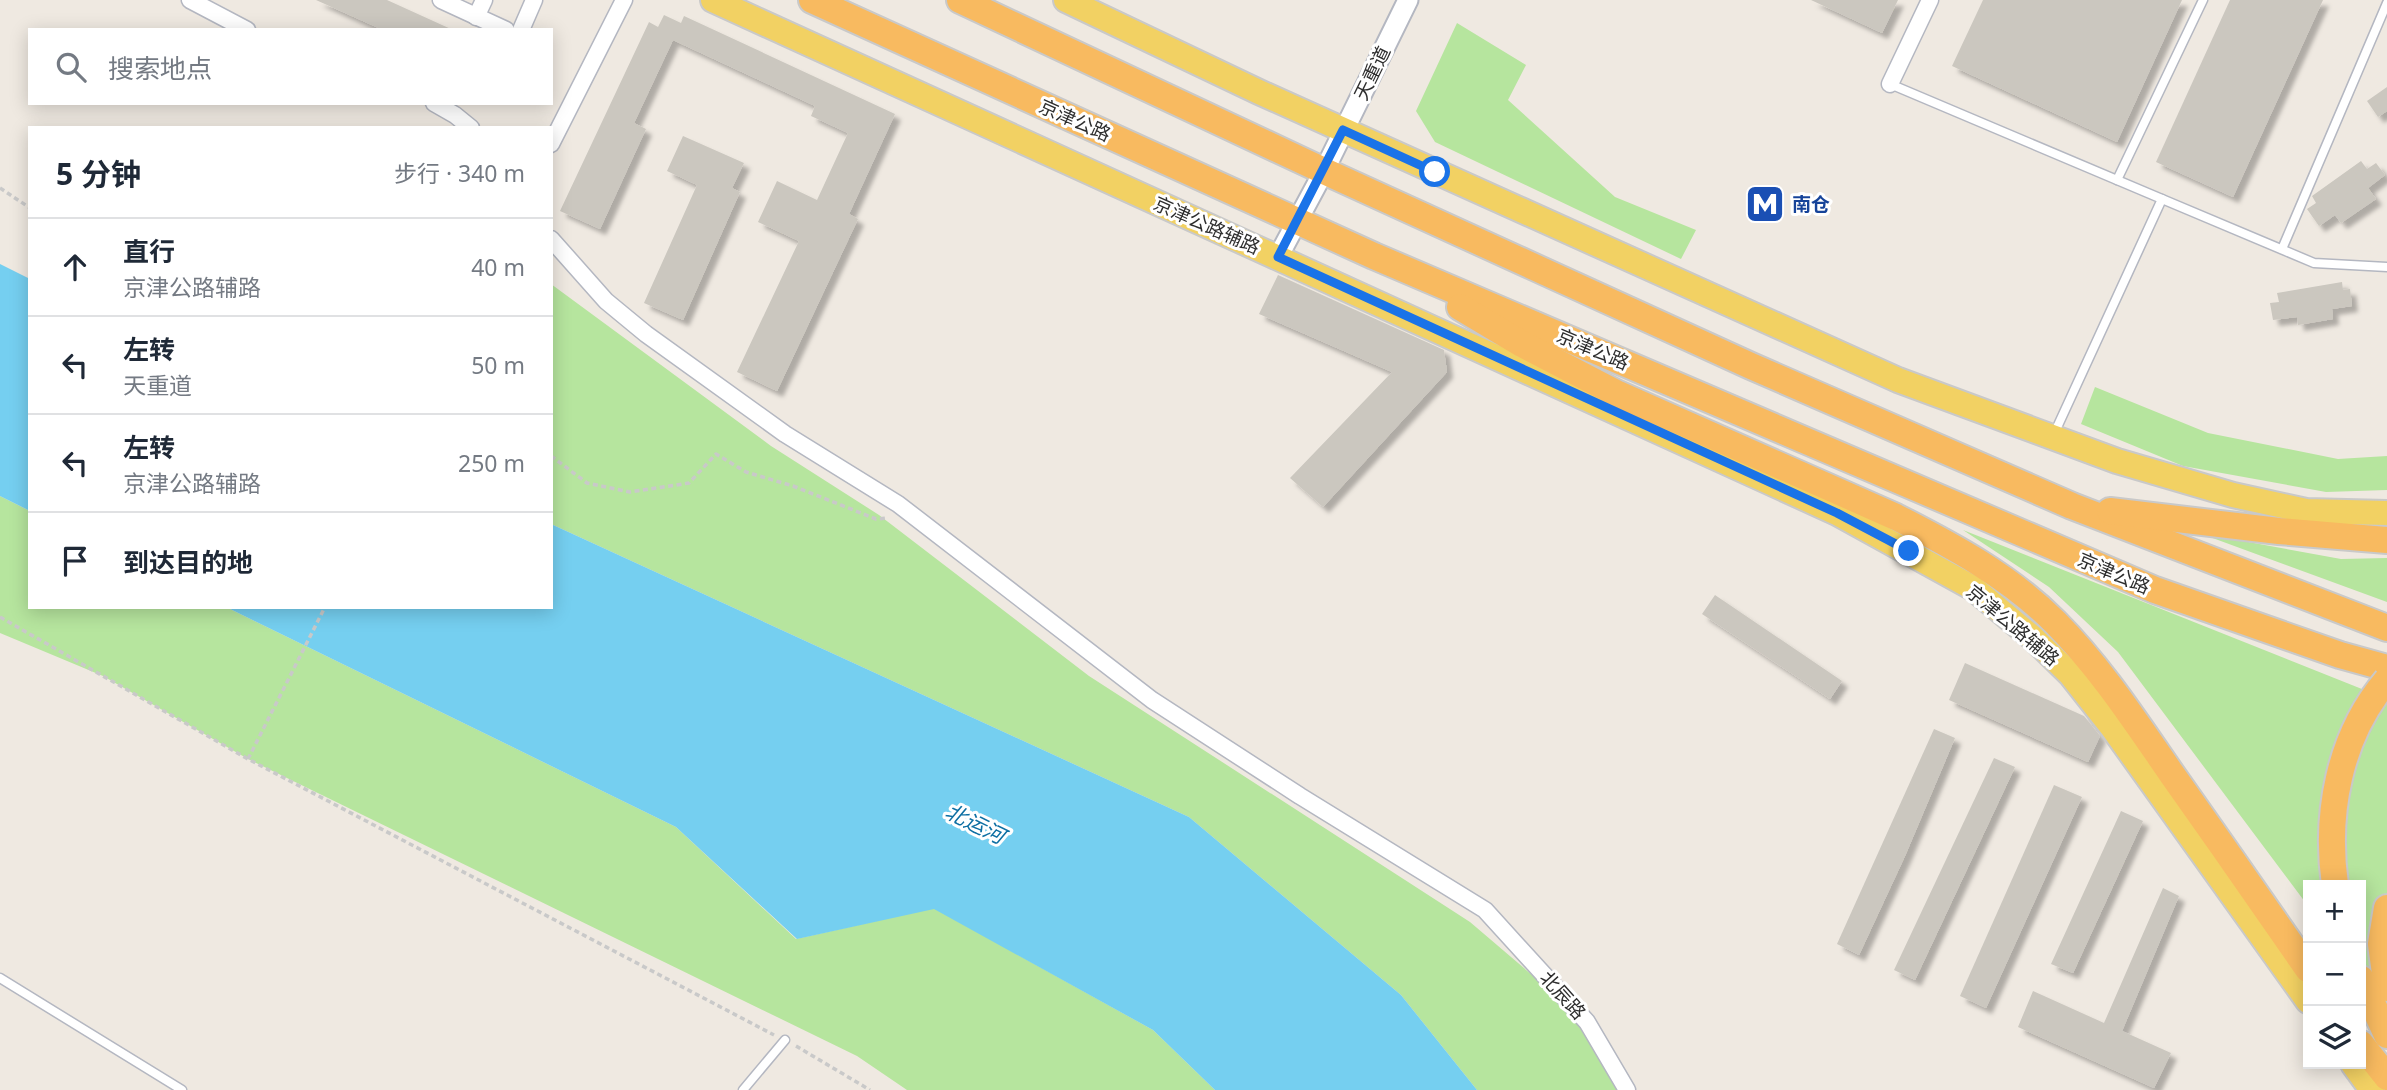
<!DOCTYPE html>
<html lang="zh">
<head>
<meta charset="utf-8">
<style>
  :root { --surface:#fff; --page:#f6f6f7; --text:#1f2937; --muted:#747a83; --line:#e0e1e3 }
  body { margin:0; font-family:"Noto Sans","Noto Sans SC",sans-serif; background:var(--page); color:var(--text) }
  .controls { position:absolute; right:21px; bottom:21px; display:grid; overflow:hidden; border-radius:0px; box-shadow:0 4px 18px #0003 }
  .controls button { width:63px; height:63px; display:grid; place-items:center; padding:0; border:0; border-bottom:2px solid var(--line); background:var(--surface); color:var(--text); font:35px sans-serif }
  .stop { position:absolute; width:21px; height:21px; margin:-16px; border:5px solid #1a73e8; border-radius:50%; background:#fff }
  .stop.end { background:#1a73e8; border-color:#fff; box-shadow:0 2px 7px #0008 }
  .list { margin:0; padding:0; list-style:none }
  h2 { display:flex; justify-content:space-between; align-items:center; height:91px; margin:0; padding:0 28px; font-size:30px }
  h2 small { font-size:23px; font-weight:400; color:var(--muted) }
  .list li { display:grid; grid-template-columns:46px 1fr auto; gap:21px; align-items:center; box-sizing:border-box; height:98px; padding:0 28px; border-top:2px solid var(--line) }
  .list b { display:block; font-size:26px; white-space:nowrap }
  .list p { margin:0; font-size:23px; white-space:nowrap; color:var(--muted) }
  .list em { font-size:23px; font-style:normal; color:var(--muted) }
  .icon { flex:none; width:38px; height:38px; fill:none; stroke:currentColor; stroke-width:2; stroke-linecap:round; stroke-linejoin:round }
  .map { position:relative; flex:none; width:2387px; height:1090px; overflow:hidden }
  .search { position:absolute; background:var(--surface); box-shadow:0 4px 18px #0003; left:28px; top:28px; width:525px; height:77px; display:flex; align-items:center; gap:18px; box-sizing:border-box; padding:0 24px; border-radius:0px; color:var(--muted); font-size:26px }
  .panel { position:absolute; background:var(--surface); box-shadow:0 4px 18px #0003; left:28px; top:126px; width:525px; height:483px; border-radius:0px }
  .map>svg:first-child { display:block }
</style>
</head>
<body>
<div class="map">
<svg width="2387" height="1090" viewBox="0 0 2387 1090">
  <defs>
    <filter id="shadow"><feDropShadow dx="6" dy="6" stdDeviation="2" flood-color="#0004"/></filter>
  </defs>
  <rect width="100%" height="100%" fill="#efe9e1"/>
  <g fill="#b6e59e">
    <polygon points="1457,23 1526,65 1508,100 1615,197 1696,230 1681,259 1435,142 1416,111"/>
    <polygon points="551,284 771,446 879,515 1089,676 1470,922 1587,1022 1621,1090 1477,1090 1401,995 1189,817 551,524"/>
    <polygon points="2095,387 2208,433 2338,459 2387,456 2387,490 2326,492 2183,466 2081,424"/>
    <polygon points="0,496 30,511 30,607 226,607 676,827 796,939 934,908 1153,1030 1215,1090 907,1090 857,1056 248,759 103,676 0,633"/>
    <polygon points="1963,530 2387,699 2387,1012 2361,977 2361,885 2308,885 2308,906 2118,652 2049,587"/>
    <polygon points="2199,533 2341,559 2387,558 2387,602"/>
  </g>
  <g fill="#75cff0">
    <polygon points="0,264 30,279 30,511 0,496"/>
    <polygon points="551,524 1189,817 1401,995 1477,1090 1215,1090 1153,1030 934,909 797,939 676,827 226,607 551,607"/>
  </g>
  <g fill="#cbc7bf" filter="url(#shadow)">
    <polygon points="316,0 387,0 453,30 383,30"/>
    <polygon points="1811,0 1898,0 1882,33"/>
    <polygon points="1983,0 2182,0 2117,142 1952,66"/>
    <polygon points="2230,0 2323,0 2233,197 2156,162"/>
    <polygon points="664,15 681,23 684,16 895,114 849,214 858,219 777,391 737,372 799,241 758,222 777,181 817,200 848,133 811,116 815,106 673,40 634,123 646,129 600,229 560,211 649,22 658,27"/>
    <polygon points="2387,87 2387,111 2378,117 2367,101"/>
    <polygon points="683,136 744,163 732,188 740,192 683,320 644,303 697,185 667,171"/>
    <polygon points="2361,161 2367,169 2376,163 2385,175 2368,188 2376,199 2341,223 2335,215 2319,226 2307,209 2316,203 2312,196"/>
    <polygon points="1278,275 1444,350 1447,372 1323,507 1290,478 1392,372 1259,314"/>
    <polygon points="2342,282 2343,290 2350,289 2352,306 2332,309 2333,319 2298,325 2297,317 2273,320 2270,303 2279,302 2277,293"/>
    <polygon points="1715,595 1842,681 1830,699 1702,614"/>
    <polygon points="1965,663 2084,716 2100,736 2088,762 1949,700"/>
    <polygon points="1934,729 1955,738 1905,856 1859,955 1837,944"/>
    <polygon points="1994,758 2015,767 1915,980 1894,970"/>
    <polygon points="2054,785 2082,797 1986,1008 1960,996"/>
    <polygon points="2121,811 2143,821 2073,973 2051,964"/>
    <polygon points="2163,888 2179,896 2122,1031 2171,1053 2154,1088 2018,1027 2033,991 2104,1023"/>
  </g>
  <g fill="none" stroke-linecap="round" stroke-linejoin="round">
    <g stroke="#b4b7c1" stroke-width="11">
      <g id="service">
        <polyline points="1890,84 2162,199 2054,434"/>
        <polyline points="2117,180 2203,0"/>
        <polyline points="2162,199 2314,263 2387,267"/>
        <polyline points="2282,249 2387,3"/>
        <polyline points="0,978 182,1090"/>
        <polyline points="743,1090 785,1040"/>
      </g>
    </g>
    <g stroke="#b4b7c1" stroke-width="19">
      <g id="minor">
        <polyline points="190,0 247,30"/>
        <polyline points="441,0 506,30"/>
        <polyline points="476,17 484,0"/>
        <polyline points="521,30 534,0"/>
        <polyline points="1890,84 1930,0"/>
        <polyline points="434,103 455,115 471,128"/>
        <polyline points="551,144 624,0"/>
        <polyline points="551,239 606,301 646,334 785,434 898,504 1152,700 1300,796 1485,910 1587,1022 1627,1090"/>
      </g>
    </g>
    <g stroke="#b4b7c1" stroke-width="23">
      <polyline id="tertiary" points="1278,257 1324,171 1408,0"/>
    </g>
    <g stroke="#c9c9c9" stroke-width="28">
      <g id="primary">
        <polyline points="713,0 1837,513 1973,588 2033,638 2071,675 2112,727 2308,1001"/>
        <polyline points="1066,0 1259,92 1898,380 2117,461 2233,495 2306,511 2387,513"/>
        <polyline points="2353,1064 2372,1090"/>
      </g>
    </g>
    <g stroke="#c9c9c9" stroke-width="30">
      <g id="trunk">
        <polyline points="812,0 1374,256 2155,590 2340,655 2387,668"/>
        <polyline points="960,0 1324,171 1751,366 2072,506 2387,628"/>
        <path d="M1460,307L1522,344L1618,394L1896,517C1953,546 2009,576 2055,622C2100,667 2135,721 2171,773C2217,838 2263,904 2308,969"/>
        <polyline points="2110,511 2279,531 2387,540"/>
        <polyline points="2387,908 2381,944 2387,988"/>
        <polyline points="2361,979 2387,1035"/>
        <polyline points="2361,1044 2387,1077"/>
      </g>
    </g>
    <g stroke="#c9c9c9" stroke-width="3.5" stroke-dasharray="5 3.5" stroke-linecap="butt">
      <polyline points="0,188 30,208"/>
      <polyline points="551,456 587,483 630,492 689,483 716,454 746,472 793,486 876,519 888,518"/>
      <polyline points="0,617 248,759 774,1035"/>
      <polyline points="248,759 325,607"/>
      <polyline points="796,1046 870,1090"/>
    </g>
    <use href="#service" stroke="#fff" stroke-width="8"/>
    <use href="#minor" stroke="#fff" stroke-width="16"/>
    <use href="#tertiary" stroke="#fff" stroke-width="19"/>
    <use href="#primary" stroke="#f2d163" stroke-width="24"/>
    <use href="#trunk" stroke="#f8ba60" stroke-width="26"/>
    <g stroke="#c9c9c9" stroke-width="30" stroke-linecap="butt">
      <path id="trunk-bridge" d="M2335,885C2325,814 2339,736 2387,680"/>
    </g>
    <use href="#trunk-bridge" stroke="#f8ba60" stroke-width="26"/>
  </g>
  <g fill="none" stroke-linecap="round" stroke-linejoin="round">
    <polyline stroke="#1a73e8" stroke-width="9" points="1435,172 1343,130 1278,257 1837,513 1909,551"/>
  </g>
  <defs>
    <g id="metro-square" transform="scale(2.0125)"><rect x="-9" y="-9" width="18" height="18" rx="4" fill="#1a4fb4" stroke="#fff"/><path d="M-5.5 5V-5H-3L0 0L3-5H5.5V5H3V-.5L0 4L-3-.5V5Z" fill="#fff"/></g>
  </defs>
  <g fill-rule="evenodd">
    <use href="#metro-square" x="1765" y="204"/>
  </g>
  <g text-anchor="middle" stroke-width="6" stroke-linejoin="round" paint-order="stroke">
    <g font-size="19" fill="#2e2e2e" stroke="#fff">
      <text transform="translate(1372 73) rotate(-64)" y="7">天重道</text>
      <text transform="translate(1075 120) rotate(24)" y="7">京津公路</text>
      <text transform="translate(1207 225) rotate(24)" y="7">京津公路辅路</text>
      <text transform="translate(1593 349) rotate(23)" y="7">京津公路</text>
      <text transform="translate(2114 573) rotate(23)" y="7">京津公路</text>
      <text transform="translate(2013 625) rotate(40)" y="7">京津公路辅路</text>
      <text transform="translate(1563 995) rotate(48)" y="7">北辰路</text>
    </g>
    <g font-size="19" font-weight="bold" fill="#164399" stroke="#fff" text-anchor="start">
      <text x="1792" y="211">南仓</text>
    </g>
    <g font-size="21" font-style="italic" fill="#0d6fa3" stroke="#fff">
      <text transform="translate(975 824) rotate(26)" y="7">北运河</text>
    </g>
  </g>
</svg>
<div class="controls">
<button>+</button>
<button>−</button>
<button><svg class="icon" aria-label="layers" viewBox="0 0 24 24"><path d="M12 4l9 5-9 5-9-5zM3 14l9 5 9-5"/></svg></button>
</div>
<div class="stop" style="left:1435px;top:172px"></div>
<div class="stop end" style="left:1909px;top:551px"></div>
<div class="search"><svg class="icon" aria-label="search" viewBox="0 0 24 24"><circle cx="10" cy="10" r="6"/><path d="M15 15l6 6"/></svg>搜索地点</div>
<section class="panel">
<h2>5 分钟<small>步行 · 340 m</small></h2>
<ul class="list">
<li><svg class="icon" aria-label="ahead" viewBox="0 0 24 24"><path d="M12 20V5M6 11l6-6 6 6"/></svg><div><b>直行</b><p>京津公路辅路</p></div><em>40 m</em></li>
<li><svg class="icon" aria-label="left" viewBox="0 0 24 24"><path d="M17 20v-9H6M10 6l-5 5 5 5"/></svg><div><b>左转</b><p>天重道</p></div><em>50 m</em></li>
<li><svg class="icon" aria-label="left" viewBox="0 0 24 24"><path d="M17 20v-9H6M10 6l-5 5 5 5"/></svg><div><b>左转</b><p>京津公路辅路</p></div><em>250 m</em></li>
<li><svg class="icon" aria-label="arrive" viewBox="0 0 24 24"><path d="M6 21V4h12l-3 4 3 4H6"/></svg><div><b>到达目的地</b></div></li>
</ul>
</section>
</div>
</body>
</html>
